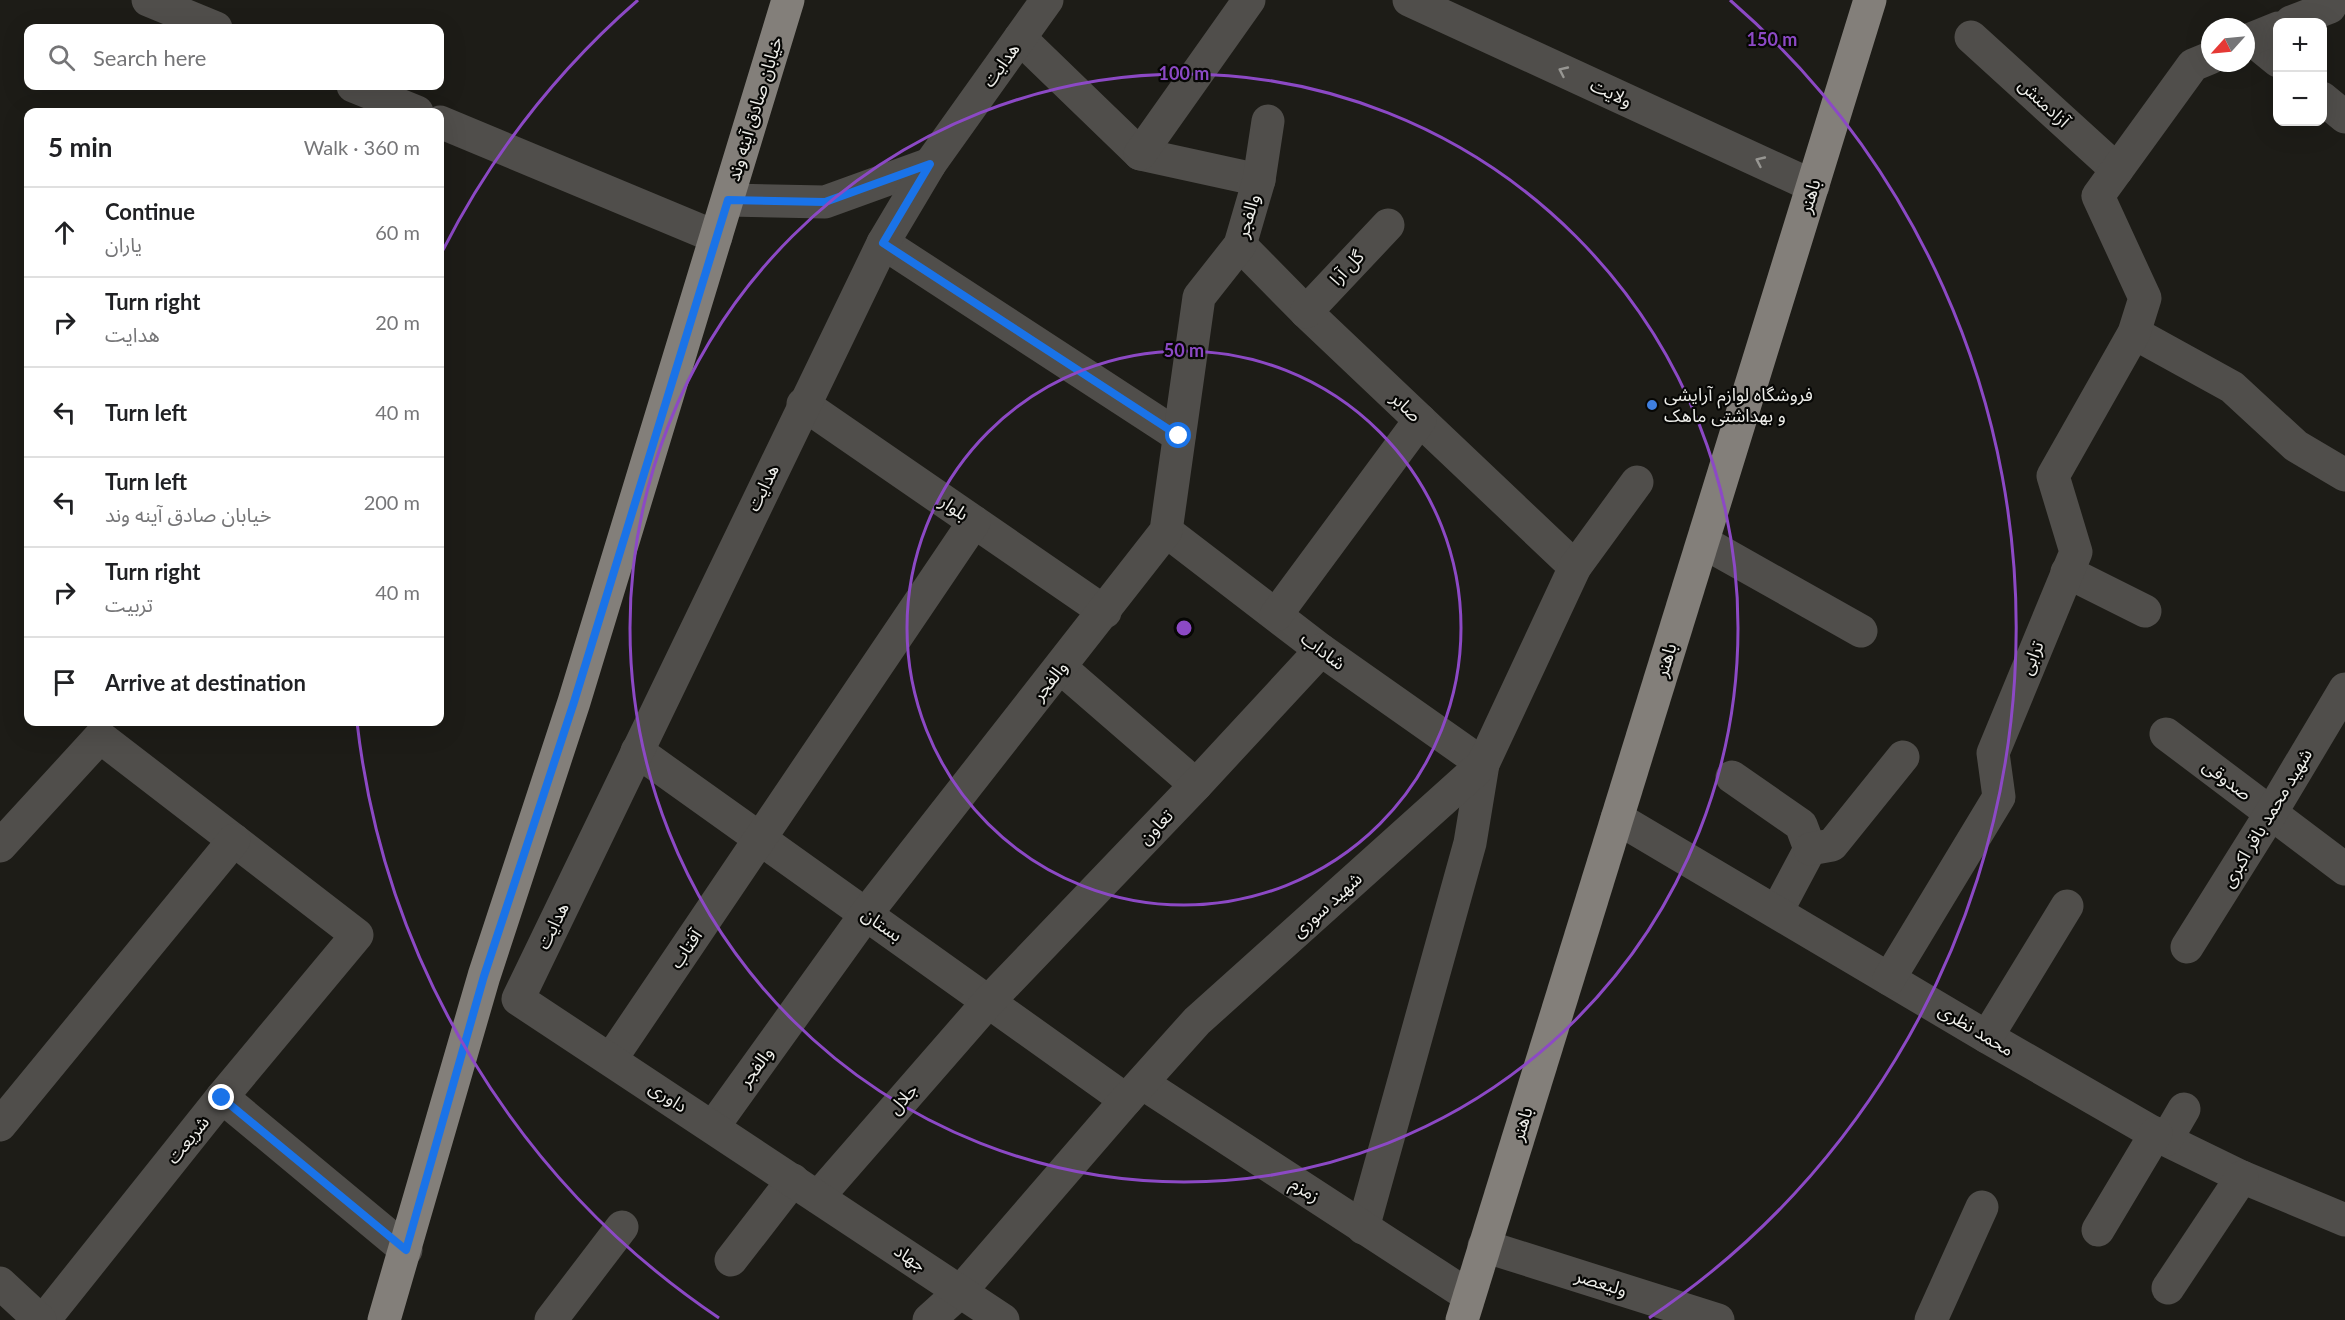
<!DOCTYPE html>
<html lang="en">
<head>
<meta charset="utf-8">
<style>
  :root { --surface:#fff; --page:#f2f2f2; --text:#202124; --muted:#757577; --line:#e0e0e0 }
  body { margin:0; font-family:Lato,"Noto Sans Arabic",sans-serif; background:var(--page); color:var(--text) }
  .controls { position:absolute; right:18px; top:18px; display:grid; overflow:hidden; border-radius:12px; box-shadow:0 6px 24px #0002 }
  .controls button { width:54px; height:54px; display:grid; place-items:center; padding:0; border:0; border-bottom:2px solid var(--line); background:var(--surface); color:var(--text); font:30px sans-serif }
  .compass { position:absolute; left:2201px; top:18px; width:54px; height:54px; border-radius:50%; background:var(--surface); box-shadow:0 6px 24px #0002; rotate:243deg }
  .stop { position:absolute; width:18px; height:18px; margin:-14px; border:4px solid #1a73e8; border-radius:50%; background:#fff }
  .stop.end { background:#1a73e8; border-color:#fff; box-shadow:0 2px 6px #0008 }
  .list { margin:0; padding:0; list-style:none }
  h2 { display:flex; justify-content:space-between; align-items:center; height:78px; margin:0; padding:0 24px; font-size:26px }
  h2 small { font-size:20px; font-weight:400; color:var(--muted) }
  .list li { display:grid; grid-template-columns:39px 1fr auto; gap:18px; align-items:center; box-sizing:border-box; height:90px; padding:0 24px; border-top:2px solid var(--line) }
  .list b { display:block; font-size:22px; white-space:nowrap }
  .list p { margin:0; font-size:20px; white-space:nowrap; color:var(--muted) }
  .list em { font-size:20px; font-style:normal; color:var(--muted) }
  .icon { flex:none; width:33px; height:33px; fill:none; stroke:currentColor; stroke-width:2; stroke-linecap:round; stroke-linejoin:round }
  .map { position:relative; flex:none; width:2345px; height:1320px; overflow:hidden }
  .search { position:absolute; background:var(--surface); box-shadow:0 6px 24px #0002; left:24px; top:24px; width:420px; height:66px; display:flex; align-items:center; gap:15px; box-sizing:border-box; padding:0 21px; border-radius:12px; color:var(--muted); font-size:22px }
  .panel { position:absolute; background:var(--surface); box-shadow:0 6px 24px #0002; left:24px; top:108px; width:420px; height:618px; border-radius:12px }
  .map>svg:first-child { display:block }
</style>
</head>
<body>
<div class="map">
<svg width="2345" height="1320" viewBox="0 0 2345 1320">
  <rect width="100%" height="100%" fill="#1d1c17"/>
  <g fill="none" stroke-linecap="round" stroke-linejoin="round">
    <g stroke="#504e4b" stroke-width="33">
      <polyline points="148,0 216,28"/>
      <polyline points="1409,0 1813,186"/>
      <polyline points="2291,22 2330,7"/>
      <polyline points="1971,37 2117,170"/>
      <polyline points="1020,38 1140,154 1259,180"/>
      <polyline points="2251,39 2278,61"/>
      <polyline points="2246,41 2278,28"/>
      <polyline points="353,86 417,112"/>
      <polyline points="2322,98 2345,117"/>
      <polyline points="440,122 716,237"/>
      <polyline points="1140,154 1249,0"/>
      <polyline points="728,200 825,202 930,164"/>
      <polyline points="883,243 1179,436"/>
      <polyline points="1240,245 1306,312 1575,567"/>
      <polyline points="1306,312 1388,225"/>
      <polyline points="2134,333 2232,387 2296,446 2345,475"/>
      <polyline points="803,404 1105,612"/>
      <polyline points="1166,531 1321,650 1483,764 1470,843 1363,1228"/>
      <polyline points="1703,542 1861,631"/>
      <polyline points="2067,572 2145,611"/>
      <polyline points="1276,615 1420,420"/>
      <polyline points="1061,668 1196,785"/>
      <polyline points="2166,734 2345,869"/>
      <polyline points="637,751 1126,1100"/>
      <polyline points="1732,777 1801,825 1810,849 1777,911"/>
      <polyline points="1617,818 1987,1037 2166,1140 2242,1177 2345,1220"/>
      <polyline points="0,846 100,737 357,935 222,1097 44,1320"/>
      <polyline points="1810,849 1832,845 1903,757"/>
      <polyline points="2187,947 2271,813 2345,689"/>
      <polyline points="1889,979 1999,797 1993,753 2076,552 2053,476 2134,333 2145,298 2098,196 2193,65 2210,58"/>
      <polyline points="1987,1037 2067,906"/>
      <polyline points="611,1059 974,522"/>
      <polyline points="1142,1083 1469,1296"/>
      <polyline points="222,1097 406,1250"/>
      <polyline points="0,1125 234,840"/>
      <polyline points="713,1127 866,914 1166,531 1199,297 1240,245 1259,180 1268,121"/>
      <polyline points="2166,1140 2184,1109"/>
      <polyline points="818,1197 989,1001 1196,785 1321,650"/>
      <polyline points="2098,1230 2156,1133"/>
      <polyline points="1484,1246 1718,1320"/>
      <polyline points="731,1260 793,1180"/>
      <polyline points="0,1283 40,1320"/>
      <polyline points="2168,1288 2242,1177"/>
      <polyline points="551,1320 622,1227"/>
      <polyline points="929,1320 960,1292 1126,1100 1197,1021 1483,764 1575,567 1637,482"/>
      <polyline points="1003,1320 518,999 883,243 930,164 1047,0"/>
      <polyline points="1931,1320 1982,1207"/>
    </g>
    <g stroke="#837f7a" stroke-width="33">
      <polyline points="384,1320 484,976 574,702 788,0"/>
      <polyline points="1462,1320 1870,0"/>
    </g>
  </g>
  <defs><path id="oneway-chevron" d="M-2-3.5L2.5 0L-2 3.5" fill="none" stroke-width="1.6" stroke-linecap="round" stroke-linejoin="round" transform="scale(1.5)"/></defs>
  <g stroke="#979692">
    <use href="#oneway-chevron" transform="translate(1563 71) rotate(-155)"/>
    <use href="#oneway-chevron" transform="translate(1760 161) rotate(-155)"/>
  </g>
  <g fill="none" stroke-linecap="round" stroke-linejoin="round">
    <polyline stroke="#1a73e8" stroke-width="8" points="222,1098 406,1250 484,976 574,702 728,200 825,202 930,164 883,243 1179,436"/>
  </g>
  <g fill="none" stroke="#8c49c5" stroke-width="3">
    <circle cx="1184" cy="628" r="277"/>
    <circle cx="1184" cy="628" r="554"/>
    <path d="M719 1318A832 832 0 0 1 357 722M443 250A832 832 0 0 1 638 0M1730 0A832 832 0 0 1 1649 1318"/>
  </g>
  <circle fill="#3f7fe0" stroke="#070705" stroke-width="2" cx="1652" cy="405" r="6"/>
  <g text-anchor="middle" stroke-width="4.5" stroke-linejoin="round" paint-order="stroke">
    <g font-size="18" fill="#edede9" stroke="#070705">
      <text transform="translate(1001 65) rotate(-54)" y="6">هدایت</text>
      <text transform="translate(1611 93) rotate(25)" y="6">ولایت</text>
      <text transform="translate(2044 103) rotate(43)" y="6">آزادمنش</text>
      <text transform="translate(755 109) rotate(-73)" y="6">خیابان صادق آینه وند</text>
      <text transform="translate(1810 196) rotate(-73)" y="6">باهنر</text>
      <text transform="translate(1248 216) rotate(-74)" y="6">والفجر</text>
      <text transform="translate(1347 268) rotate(-47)" y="6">گل آرا</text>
      <text transform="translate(1406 407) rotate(44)" y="6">صابر</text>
      <text transform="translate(763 488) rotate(-64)" y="6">هدایت</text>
      <text transform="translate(954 508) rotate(34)" y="6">بلوار</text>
      <text transform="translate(1323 651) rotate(37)" y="6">شاداب</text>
      <text transform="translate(2032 658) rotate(-68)" y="6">ترابی</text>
      <text transform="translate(1666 660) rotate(-73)" y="6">باهنر</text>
      <text transform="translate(1050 681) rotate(-52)" y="6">والفجر</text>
      <text transform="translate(2227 780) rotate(37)" y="6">صدوقی</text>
      <text transform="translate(2267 818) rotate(-59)" y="6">شهید محمد باقر اکبری</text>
      <text transform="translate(1156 827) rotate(-46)" y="6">تعاون</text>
      <text transform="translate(1327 905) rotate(-42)" y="6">شهید سوری</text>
      <text transform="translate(882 925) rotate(35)" y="6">بستان</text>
      <text transform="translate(553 926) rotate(-64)" y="6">هدایت</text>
      <text transform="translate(686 949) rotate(-56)" y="6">آفتاب</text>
      <text transform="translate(1976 1030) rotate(31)" y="6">محمد نظری</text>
      <text transform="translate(756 1067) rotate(-54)" y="6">والفجر</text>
      <text transform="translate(668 1097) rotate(33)" y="6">داوری</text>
      <text transform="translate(903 1099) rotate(-49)" y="6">جلال</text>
      <text transform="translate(1522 1124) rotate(-73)" y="6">باهنر</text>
      <text transform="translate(188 1140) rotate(-51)" y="6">شریعت</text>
      <text transform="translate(1305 1190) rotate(33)" y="6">زمزم</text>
      <text transform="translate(910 1258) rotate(34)" y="6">جهاد</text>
      <text transform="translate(1601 1283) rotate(17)" y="6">ولیعصر</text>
    </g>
    <g font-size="18" fill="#edede9" stroke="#070705" text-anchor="start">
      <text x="1664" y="401">فروشگاه لوازم آرایشی<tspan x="1664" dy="21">و بهداشتی ماهک</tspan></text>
    </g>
  </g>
  <circle cx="1184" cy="628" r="9" fill="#8c49c5" stroke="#070705" stroke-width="3"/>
  <g font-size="18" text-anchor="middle" font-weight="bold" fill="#8c49c5" stroke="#070705" stroke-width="4.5" stroke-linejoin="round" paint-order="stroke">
    <text x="1772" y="46">150 m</text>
    <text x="1184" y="80">100 m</text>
    <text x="1184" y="357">50 m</text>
  </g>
</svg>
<div class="controls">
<button>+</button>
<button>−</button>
</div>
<svg class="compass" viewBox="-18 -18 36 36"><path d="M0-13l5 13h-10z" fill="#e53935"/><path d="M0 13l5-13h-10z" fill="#757577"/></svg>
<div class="stop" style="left:1179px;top:436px"></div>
<div class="stop end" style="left:222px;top:1098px"></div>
<div class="search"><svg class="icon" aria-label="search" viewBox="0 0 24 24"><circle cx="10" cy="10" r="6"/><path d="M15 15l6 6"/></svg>Search here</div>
<section class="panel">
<h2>5 min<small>Walk · 360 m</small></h2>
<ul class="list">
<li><svg class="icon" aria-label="ahead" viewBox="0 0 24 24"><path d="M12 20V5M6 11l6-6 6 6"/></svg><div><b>Continue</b><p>یاران</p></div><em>60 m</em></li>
<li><svg class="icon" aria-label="right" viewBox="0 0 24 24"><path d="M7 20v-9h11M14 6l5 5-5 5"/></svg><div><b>Turn right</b><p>هدایت</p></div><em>20 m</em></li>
<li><svg class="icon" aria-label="left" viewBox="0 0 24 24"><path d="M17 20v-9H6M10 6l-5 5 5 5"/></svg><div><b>Turn left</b></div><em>40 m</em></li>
<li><svg class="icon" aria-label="left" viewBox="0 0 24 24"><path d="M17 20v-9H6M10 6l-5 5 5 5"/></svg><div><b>Turn left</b><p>خیابان صادق آینه وند</p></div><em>200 m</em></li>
<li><svg class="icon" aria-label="right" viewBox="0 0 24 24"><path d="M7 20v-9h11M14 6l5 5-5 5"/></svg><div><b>Turn right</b><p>تربیت</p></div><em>40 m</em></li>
<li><svg class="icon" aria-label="arrive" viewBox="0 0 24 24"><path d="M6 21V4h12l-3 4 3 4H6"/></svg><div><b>Arrive at destination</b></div></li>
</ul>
</section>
</div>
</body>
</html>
